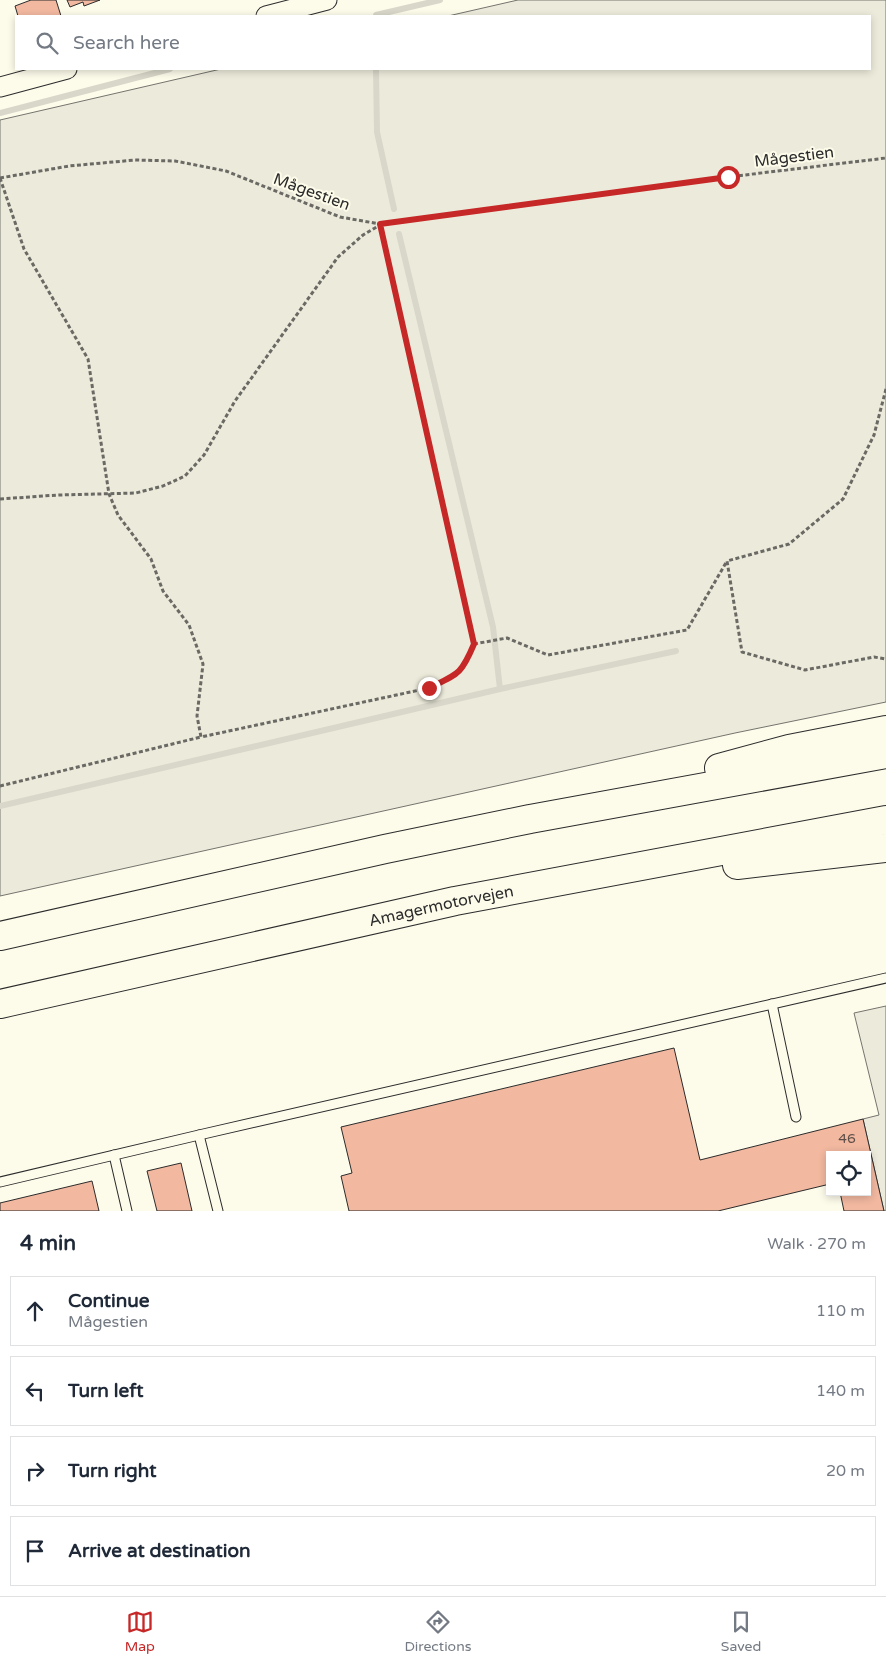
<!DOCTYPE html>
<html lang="en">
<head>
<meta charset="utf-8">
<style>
  :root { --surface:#fff; --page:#f6f6f7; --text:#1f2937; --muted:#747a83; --line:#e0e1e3; --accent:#c62828 }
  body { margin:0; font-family:"Varela Round",sans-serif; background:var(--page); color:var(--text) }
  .controls { position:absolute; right:15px; bottom:15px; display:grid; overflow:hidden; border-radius:0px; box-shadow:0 2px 8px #0003 }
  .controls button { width:45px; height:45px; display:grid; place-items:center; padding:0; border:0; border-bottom:1px solid var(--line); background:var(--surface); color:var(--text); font:25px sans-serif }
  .stop { position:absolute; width:15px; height:15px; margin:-11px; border:4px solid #c62828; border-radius:50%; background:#fff }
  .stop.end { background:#c62828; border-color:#fff; box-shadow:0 1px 5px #0008 }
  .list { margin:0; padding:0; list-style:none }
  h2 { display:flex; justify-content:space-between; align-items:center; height:65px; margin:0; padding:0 20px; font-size:21px }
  h2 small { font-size:16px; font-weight:400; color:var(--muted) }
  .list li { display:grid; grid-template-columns:32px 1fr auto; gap:15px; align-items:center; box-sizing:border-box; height:70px; margin:0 10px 10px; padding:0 10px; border:1px solid var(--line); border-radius:0px }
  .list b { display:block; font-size:19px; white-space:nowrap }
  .list p { margin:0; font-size:16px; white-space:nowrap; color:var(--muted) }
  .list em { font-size:16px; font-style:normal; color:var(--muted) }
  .icon { flex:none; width:28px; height:28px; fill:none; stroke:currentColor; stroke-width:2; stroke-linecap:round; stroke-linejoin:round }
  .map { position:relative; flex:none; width:886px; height:1211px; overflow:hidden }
  .search { position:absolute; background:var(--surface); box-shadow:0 2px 8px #0003; left:15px; right:15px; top:15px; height:55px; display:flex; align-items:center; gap:12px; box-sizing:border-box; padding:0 18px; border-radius:0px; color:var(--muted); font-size:19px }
  .sheet { height:385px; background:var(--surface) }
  nav { display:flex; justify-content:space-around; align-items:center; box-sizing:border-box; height:70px; border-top:1px solid var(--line); background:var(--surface); font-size:14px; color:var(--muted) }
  nav a { display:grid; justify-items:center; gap:2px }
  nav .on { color:var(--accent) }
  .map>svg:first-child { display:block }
</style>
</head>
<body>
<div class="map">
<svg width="886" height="1211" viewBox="0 0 886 1211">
  <rect width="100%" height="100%" fill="#fdfbea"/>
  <polygon fill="#ecebdb" stroke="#74746e" points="518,0 886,0 886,702 735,733 0,896 0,120 221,69 870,69 870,16 448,16"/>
  <polygon fill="#eceadb" stroke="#74746e" points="886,1006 886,1211 884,1211 863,1119 879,1115 854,1013"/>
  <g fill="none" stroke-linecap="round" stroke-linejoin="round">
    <g stroke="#d8d7c9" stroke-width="6">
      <polyline points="376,16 376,15 440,0"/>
      <polyline points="376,69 377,132 394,209"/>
      <polyline points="0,113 170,69"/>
      <polyline points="399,234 493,627 500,689"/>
      <polyline points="0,806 500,689 676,651"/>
    </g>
  </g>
  <g fill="#f2b8a0" stroke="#2b2b2b">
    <polygon points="31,0 56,0 61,16 18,16 15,6"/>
    <polygon points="67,0 100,0 84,6 83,2 70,7"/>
    <polygon points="674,1048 700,1160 863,1119 884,1211 844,1211 840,1192 867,1192 867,1155 830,1155 830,1184 718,1211 349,1211 341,1176 352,1173 341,1127"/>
    <polygon points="181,1163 192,1211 157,1211 147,1171"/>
    <polygon points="92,1181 99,1211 0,1211 0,1203"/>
  </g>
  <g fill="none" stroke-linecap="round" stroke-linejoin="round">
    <g stroke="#2b2b2b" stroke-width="11">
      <g id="lane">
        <polyline points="772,1004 796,1117"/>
        <polyline points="199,1135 218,1211"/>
        <polyline points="114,1155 127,1211"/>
        <polyline points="0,1182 199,1135 886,978"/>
      </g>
    </g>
    <g stroke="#2b2b2b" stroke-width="21">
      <g id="street">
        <polyline points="266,16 327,0"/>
        <polyline points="0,87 67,69"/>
      </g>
    </g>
    <g stroke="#2b2b2b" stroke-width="30">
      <g id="highway">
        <polyline points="719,768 789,749 886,730"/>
        <polyline points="737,865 886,848"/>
        <polyline points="0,936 385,849 530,819 886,754"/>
        <path id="s1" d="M0,1004L455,901L886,820"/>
      </g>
    </g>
    <g stroke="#6a6964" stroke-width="3" stroke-dasharray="4 2.5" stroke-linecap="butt">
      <path d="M0,178L24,249L88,359L109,494L118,515L151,559L163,591L189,625L203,664L197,716L201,737L429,688C458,674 461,675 474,644L380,224"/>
      <polyline points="0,178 69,166 135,160 175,161 226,171 340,217 380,224 728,177 886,158"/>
      <polyline points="886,389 874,435 843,499 789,544 727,561 742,652 805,670 874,657 886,659"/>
      <polyline points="0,499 58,495 136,493 163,486 185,476 204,455 235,401 338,257 363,235 380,225"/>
      <polyline points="474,644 507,638 548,655 687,630 727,561"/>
      <polyline points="0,786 201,737"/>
    </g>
    <use href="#lane" stroke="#fdfbea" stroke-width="9"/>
    <use href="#street" stroke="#fdfbea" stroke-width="19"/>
    <use href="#highway" stroke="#fdfbea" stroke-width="28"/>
  </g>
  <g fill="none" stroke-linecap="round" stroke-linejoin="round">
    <path stroke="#c62828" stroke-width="6" d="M429,688C458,674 461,675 474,644L380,224L728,177"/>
  </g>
  <g text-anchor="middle" stroke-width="4" stroke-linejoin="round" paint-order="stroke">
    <g font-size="14" fill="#5d4e48">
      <text x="847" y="1143">46</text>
    </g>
    <g font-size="16" fill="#2b2b2b" stroke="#fdfbea">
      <text transform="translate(794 156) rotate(-7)" y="6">Mågestien</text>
      <text transform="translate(312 191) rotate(20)" y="6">Mågestien</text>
      <text dy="6" stroke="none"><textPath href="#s1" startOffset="452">Amagermotorvejen</textPath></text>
    </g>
  </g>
</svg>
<div class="controls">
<button><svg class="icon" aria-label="locate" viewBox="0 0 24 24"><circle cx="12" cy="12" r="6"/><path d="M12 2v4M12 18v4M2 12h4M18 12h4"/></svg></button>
</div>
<div class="stop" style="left:728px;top:177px"></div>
<div class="stop end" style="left:429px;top:688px"></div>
<div class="search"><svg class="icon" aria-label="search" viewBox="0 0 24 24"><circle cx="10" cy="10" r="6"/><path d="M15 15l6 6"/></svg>Search here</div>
</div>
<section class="sheet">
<h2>4 min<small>Walk · 270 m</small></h2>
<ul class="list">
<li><svg class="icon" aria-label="ahead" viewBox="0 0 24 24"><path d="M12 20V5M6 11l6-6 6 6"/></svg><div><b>Continue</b><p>Mågestien</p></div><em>110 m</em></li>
<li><svg class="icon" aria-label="left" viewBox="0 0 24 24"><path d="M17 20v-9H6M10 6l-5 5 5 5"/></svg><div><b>Turn left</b></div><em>140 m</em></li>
<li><svg class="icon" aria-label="right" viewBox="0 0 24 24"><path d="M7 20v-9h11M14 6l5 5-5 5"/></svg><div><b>Turn right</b></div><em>20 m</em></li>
<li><svg class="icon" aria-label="arrive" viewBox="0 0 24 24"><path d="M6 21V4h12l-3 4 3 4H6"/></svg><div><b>Arrive at destination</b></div></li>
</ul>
</section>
<nav>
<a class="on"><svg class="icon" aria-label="map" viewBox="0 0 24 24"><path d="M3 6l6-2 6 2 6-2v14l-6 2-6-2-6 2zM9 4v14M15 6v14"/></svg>Map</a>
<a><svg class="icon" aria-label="directions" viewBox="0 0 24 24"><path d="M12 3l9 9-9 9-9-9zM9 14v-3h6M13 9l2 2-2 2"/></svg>Directions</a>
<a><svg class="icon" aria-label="saved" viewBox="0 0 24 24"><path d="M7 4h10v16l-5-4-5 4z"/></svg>Saved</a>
</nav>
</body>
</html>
